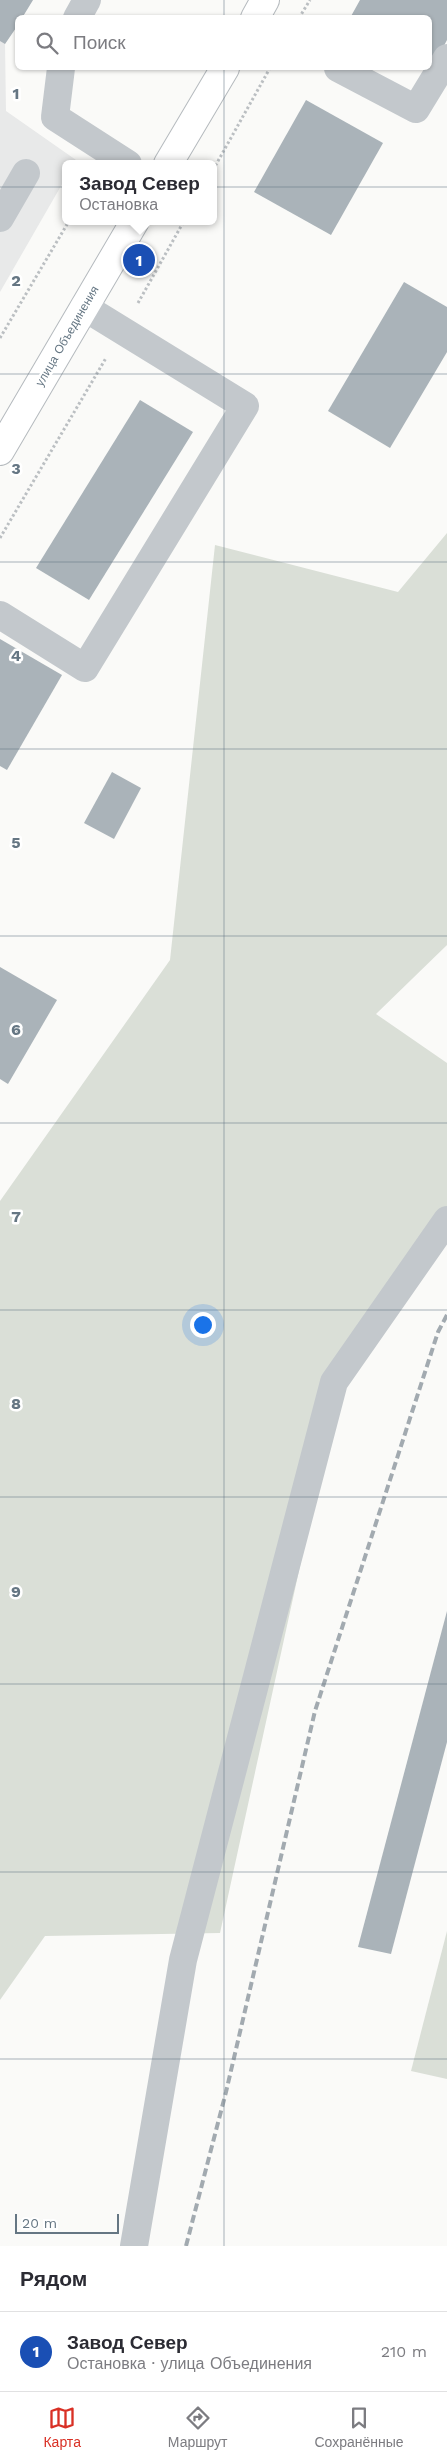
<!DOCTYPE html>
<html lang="ru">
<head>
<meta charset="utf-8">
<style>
  :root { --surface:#fff; --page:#f2f2f3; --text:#2b2b33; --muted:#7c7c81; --line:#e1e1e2; --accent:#d93025 }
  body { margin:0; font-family:"Work Sans",sans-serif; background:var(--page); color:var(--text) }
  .scale { position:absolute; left:15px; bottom:12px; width:104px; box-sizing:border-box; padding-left:5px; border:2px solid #657683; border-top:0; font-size:14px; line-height:18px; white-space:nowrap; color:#657683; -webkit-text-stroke:4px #fff; paint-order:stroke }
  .you { position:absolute; left:202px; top:1324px; width:18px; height:18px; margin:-12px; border:4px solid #fff; border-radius:50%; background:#1a73e8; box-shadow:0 0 0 8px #1a73e833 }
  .badge { display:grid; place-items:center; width:32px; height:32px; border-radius:50%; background:var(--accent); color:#fff; font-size:16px; font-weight:700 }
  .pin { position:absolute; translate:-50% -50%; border:2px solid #fff; box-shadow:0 1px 5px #0006 }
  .popup { position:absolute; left:62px; top:160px; width:155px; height:65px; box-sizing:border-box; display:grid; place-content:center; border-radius:8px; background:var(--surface); filter:drop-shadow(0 1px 4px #0005); font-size:16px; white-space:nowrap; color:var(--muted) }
  .popup b { font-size:19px; color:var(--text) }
  .popup::after { content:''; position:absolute; left:50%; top:100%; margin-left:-10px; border:10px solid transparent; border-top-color:var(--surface) }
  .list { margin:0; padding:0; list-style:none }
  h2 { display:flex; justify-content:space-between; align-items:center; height:65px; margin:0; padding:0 20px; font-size:21px }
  h2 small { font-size:16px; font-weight:400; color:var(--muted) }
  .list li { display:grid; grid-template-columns:32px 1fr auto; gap:15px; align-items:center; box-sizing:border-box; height:80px; padding:0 20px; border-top:1px solid var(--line) }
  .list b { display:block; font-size:19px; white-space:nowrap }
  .list p { margin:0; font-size:16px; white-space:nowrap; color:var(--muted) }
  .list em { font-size:16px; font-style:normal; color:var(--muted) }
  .icon { flex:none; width:28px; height:28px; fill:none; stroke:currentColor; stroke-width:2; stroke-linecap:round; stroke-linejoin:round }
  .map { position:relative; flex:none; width:447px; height:2246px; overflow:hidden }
  .search { position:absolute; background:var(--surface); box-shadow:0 1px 4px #0004; left:15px; right:15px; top:15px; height:55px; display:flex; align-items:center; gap:12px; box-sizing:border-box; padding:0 18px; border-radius:8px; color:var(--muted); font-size:19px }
  .sheet { height:145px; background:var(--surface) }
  nav { display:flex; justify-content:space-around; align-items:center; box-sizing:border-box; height:70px; border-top:1px solid var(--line); background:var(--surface); font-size:14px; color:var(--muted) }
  nav a { display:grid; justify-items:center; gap:2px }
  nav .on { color:var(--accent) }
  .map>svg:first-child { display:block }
</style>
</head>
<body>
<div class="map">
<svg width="447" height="2246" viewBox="0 0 447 2246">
  <rect width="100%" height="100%" fill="#fafaf8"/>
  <polygon fill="#e8e9e9" points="0,0 33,0 22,17 18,18 17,25 5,44 6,111 76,160 74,164 65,164 65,179 0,292"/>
  <g fill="#dadfd7">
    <polygon points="447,533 447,945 376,1014 447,1063 447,1242 336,1401 220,1933 45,1936 0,2000 0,1201 170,960 215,545 398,592"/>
    <polygon points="447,1931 447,2079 411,2071"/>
  </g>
  <g fill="#aab3b9">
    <polygon points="0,0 33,0 22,18 18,18 18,25 5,44 0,41"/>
    <polygon points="360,0 447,0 447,40 430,72 424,68 430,68 430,18 350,18"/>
    <polygon points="306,100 383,143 331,235 254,192"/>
    <polygon points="404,282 447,307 447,352 390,448 328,411"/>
    <polygon points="140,400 193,432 89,600 36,568"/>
    <polygon points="0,639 62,675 7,770 0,766"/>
    <polygon points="112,772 141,788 114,839 84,823"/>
    <polygon points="0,967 57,1000 8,1084 0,1079"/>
    <polygon points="447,1611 447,1742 391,1954 358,1947"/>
  </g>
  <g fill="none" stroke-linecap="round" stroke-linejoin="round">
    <g stroke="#b5babe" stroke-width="30">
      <g id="major">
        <polyline points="255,18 265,0"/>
        <polyline points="168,164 225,68"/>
        <polyline points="0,451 135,221"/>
      </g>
    </g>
    <g stroke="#bbbfc2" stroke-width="3" stroke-dasharray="2.5 2.5" stroke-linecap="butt">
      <polyline points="299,18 310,0"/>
      <polyline points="213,170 270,68"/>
      <polyline points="138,303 184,221"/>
      <polyline points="0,338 69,221"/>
      <polyline points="0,538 106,358"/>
    </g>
    <g stroke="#c3c8cc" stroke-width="28">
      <polyline points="77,18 87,0"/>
      <polyline points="61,68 55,117 128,164"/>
      <polyline points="338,68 416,109 447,58"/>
      <polyline points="0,218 26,173"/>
      <polyline points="0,615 85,668 245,406 84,307"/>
      <polyline points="134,2246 183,1960 334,1382 447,1220"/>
    </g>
    <use href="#major" stroke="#fff" stroke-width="28"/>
    <polyline stroke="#a2aab0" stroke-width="4" stroke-dasharray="8 4" stroke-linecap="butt" points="186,2246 226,2092 315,1711 438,1332 447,1315"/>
  </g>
  <path fill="none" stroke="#657683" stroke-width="1" stroke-opacity="0.55" d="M224,0V18M224,68V2246M0,187H447M0,374H447M0,562H447M0,749H447M0,936H447M0,1123H447M0,1310H447M0,1497H447M0,1684H447M0,1872H447M0,2059H447"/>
  <g text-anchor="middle" stroke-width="5" stroke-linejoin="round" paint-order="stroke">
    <g font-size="12" fill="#657683" stroke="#fff">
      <text transform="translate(67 336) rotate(-60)" y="4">улица Объединения</text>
    </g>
  </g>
  <g font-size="16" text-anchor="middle" font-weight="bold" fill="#657683" stroke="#fff" stroke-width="5" stroke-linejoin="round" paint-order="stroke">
    <text x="16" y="99">1</text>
    <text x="16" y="286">2</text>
    <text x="16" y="474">3</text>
    <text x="16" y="661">4</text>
    <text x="16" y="848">5</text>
    <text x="16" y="1035">6</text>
    <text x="16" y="1222">7</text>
    <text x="16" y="1409">8</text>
    <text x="16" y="1597">9</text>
  </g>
</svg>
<div class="scale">20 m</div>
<div class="you"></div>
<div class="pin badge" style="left:139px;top:260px;background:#1a4fb4">1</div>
<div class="popup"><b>Завод Север</b>Остановка</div>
<div class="search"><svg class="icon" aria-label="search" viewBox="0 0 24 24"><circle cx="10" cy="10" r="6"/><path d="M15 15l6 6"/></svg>Поиск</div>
</div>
<section class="sheet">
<h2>Рядом<small></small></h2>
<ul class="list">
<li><span class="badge" style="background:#1a4fb4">1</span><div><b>Завод Север</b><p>Остановка · улица Объединения</p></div><em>210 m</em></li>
</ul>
</section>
<nav>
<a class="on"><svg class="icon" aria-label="map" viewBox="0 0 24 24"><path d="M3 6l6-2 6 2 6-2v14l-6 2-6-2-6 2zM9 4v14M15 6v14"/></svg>Карта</a>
<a><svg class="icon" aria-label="directions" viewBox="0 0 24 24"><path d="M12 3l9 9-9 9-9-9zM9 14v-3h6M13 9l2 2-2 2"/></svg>Маршрут</a>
<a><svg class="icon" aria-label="saved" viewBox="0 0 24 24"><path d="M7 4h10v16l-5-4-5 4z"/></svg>Сохранённые</a>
</nav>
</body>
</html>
